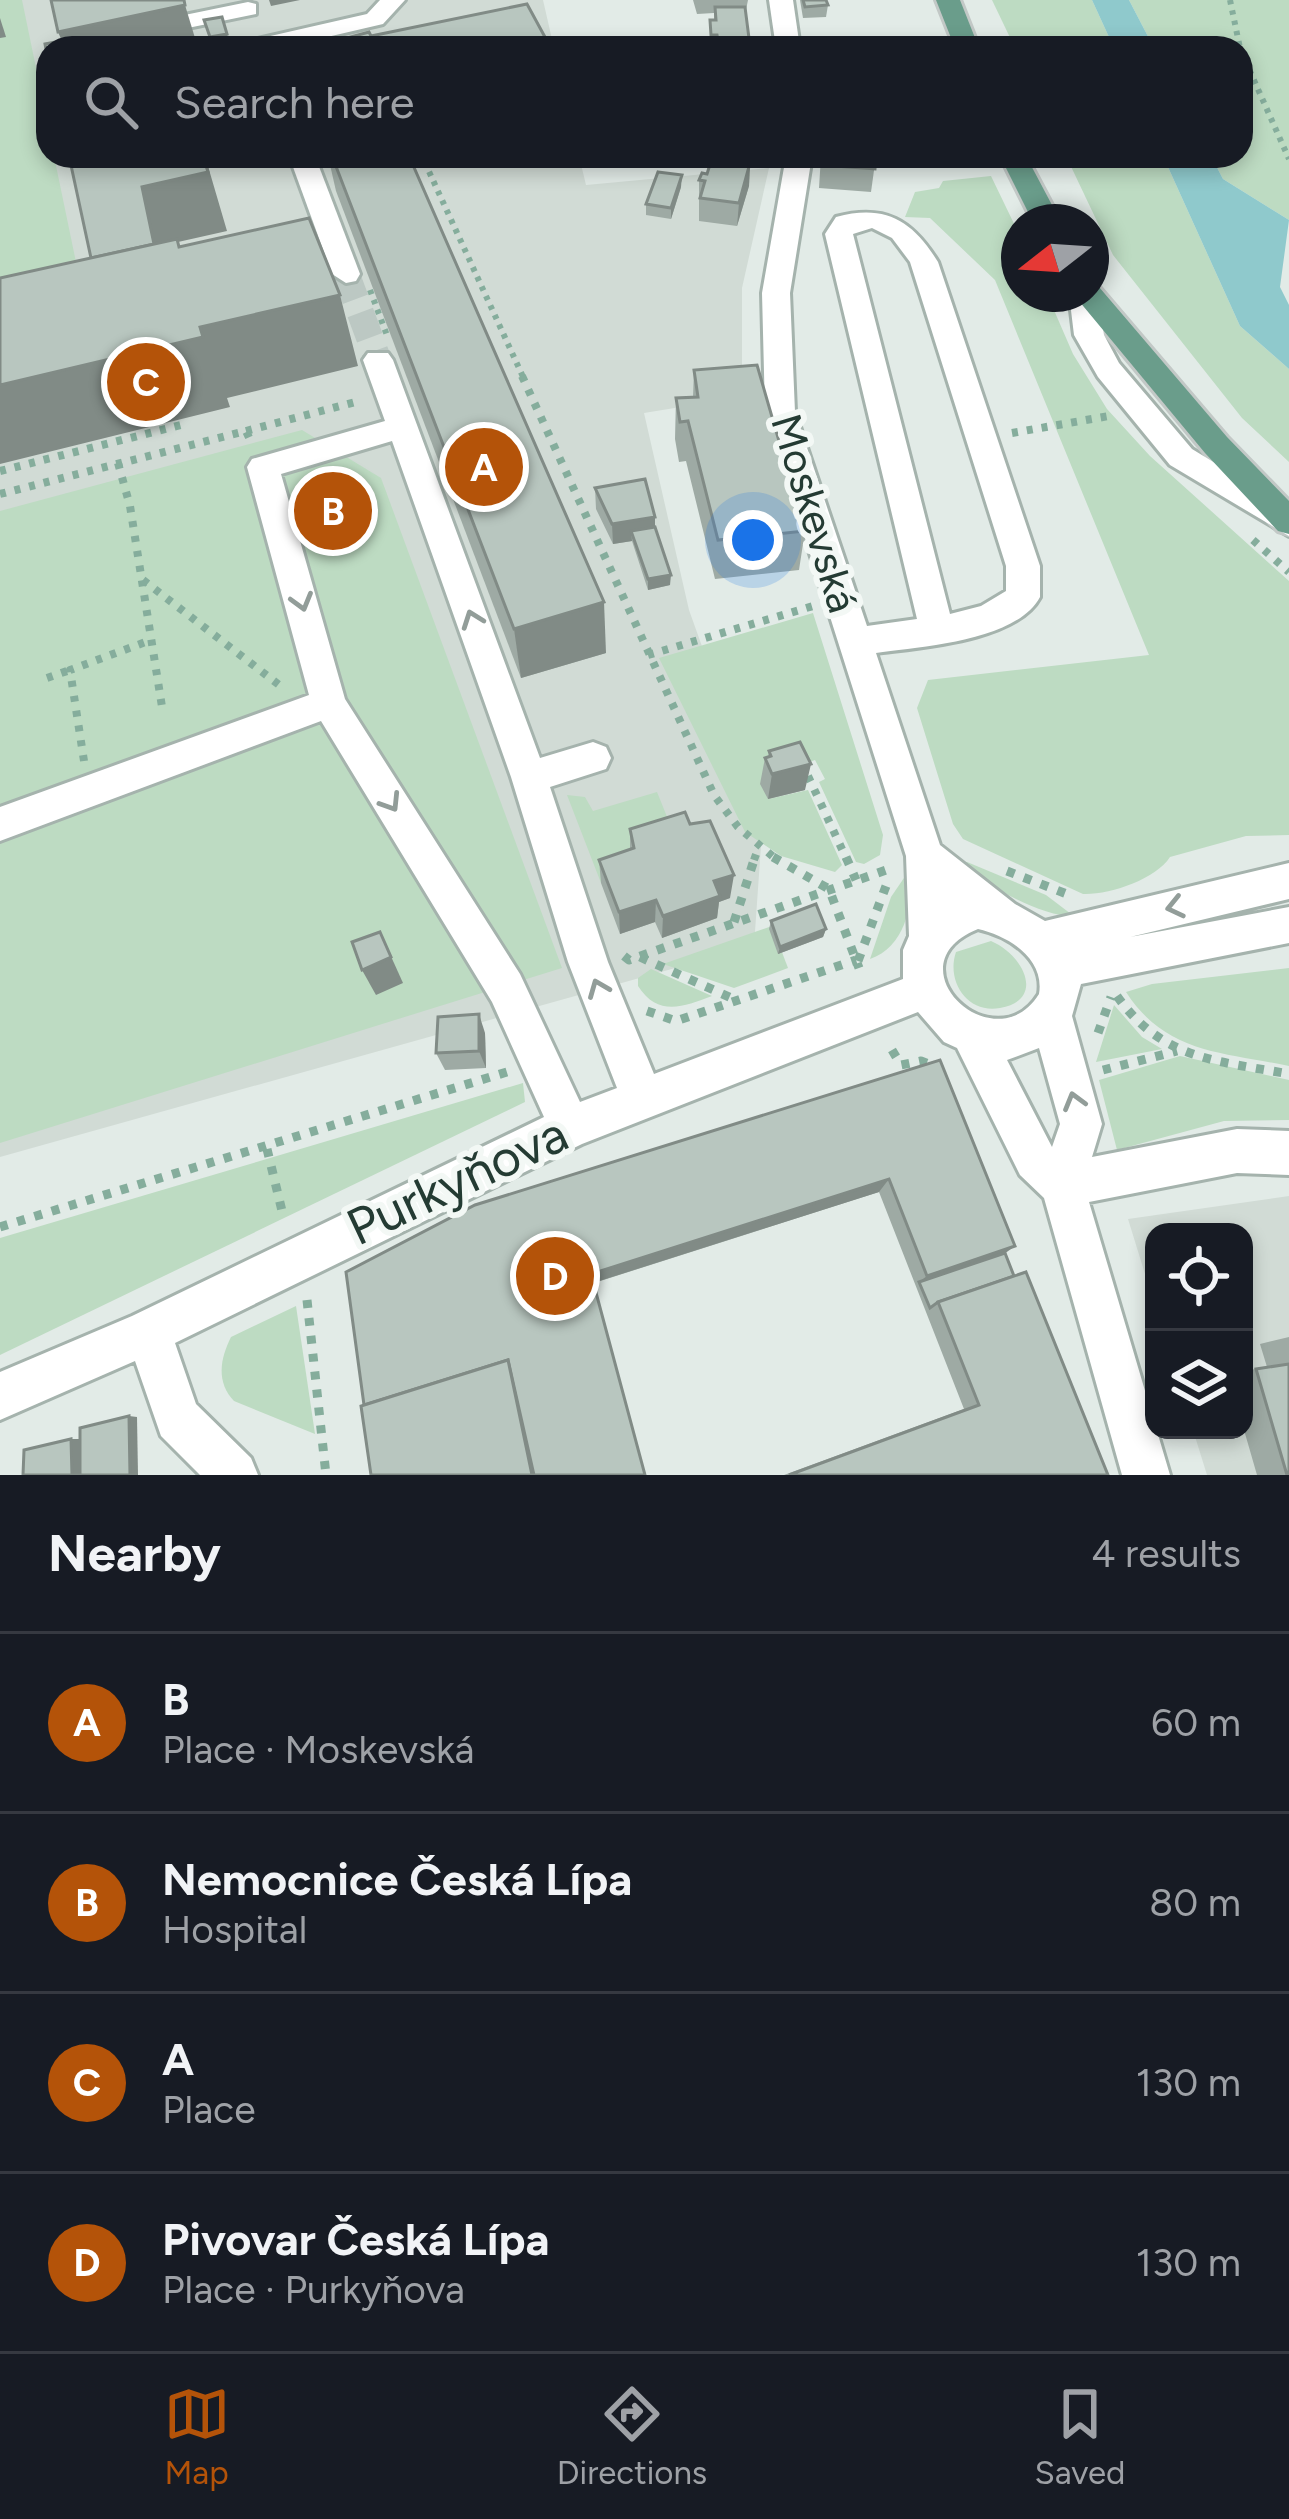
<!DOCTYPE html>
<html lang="en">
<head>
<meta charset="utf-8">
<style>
  :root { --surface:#171b24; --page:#242831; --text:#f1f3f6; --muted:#9ea1a6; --line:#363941; --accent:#b45309 }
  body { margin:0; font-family:Figtree,sans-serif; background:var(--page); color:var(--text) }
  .controls { position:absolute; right:36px; bottom:36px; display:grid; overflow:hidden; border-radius:24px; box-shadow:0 6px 18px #0003 }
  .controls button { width:108px; height:108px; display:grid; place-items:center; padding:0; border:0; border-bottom:3px solid var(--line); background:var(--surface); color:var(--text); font:60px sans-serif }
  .compass { position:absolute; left:1001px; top:204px; width:108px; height:108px; border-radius:50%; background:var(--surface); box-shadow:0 6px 18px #0003; rotate:253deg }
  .you { position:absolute; left:753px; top:540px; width:42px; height:42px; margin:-30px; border:9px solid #fff; border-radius:50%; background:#1a73e8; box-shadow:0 0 0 18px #1a73e833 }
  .badge { display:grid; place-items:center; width:78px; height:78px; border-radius:50%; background:var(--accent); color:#fff; font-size:39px; font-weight:700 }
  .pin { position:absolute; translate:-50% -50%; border:6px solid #fff; box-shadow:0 3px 12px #0006 }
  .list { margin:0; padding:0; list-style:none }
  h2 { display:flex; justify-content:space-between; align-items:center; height:156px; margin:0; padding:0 48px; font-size:51px }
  h2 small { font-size:39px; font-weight:400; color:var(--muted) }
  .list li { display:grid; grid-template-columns:78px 1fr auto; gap:36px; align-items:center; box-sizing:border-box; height:180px; padding:0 48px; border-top:3px solid var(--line) }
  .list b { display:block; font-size:45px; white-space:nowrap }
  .list p { margin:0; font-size:39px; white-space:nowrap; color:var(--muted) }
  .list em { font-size:39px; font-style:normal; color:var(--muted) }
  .icon { flex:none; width:66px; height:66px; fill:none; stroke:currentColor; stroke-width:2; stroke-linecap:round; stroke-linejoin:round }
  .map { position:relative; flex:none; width:1289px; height:1475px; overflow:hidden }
  .search { position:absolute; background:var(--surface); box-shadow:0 6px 18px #0003; left:36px; right:36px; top:36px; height:132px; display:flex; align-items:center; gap:30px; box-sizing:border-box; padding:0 42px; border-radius:36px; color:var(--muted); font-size:45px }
  .sheet { height:876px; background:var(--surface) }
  nav { display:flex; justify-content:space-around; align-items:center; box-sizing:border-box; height:168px; border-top:3px solid var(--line); background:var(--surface); font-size:33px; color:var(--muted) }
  nav a { display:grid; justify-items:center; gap:6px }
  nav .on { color:var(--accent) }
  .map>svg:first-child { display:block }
</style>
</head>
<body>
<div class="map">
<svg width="1289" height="1475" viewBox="0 0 1289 1475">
  <rect width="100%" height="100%" fill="#e2ebe7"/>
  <g fill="#d1dbd5">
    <polygon points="0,0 543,0 554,48 48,48 48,156 579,156 586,185 769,168 742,288 742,397 644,413 689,610 763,817 754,946 0,1157"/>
    <polygon points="1289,1196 1289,1475 1207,1475 1193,1430 1244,1430 1244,1232 1154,1232 1154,1303 1128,1219"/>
  </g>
  <g fill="#bddbc2">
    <polygon points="0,0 22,0 48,126 48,156 54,156 88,320 0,341"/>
    <polygon points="992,0 1092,0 1114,48 1015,48"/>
    <polygon points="1129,0 1289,0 1289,220 1223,179 1211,156 1241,156 1241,48 1154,48"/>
    <polygon points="1066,156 1163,156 1240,326 1289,369 1289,462 1242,418 1113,255"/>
    <path d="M991,176L1019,234V294H1047L1073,354L1107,409L1150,456L1289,581V835L1246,836L1170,857C1156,879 1110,895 1083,894L963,839L953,824L917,708L928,680L1149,655L995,280L930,218L905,217L915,192L939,188L943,181Z"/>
    <polygon points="302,430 381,478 562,968 0,1143 0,511"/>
    <polygon points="813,613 883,835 880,855 864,864 856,862 819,782 825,779 815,760 766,777 768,799 808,790 842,865 835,872 781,856 745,832 659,658"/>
    <polygon points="657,792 676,839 635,871 601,883 567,795 585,797 593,811"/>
    <path d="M967,862L1046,895L1075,917C1037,915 990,887 961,864Z"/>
    <path d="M906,875C916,905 903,948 870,959L891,897Z"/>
    <polygon points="772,926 788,968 734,988 663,964"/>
    <path d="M991,941C1024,955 1046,1000 1000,1008C967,1014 946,981 956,952Z"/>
    <path d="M1289,968V1066C1223,1052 1166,1054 1126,992L1152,984Z"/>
    <path d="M651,969L712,996C683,1007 658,1017 638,986V978Z"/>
    <polygon points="1114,1005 1142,1037 1162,1049 1096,1062"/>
    <polygon points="1180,1056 1289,1080 1289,1120 1224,1121 1117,1150 1099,1080"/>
    <polygon points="523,1083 525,1102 0,1355 0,1238"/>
    <path d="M296,1306L315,1434L234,1401C216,1382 220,1359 231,1337Z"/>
  </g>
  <g fill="#8fc9cc">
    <polygon points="1092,0 1129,0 1154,48 1114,48"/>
    <polygon points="1163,156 1211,156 1223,179 1289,220 1280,287 1289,305 1289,369 1240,326"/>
  </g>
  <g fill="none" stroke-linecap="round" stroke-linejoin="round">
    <polyline stroke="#bcc8c3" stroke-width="27" stroke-dasharray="27 14" stroke-linecap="butt" points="346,274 378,360"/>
    <g stroke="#a5b3ad" stroke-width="6">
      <g id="minor">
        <polygon points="380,0 405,0 383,24 280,48 250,45 253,40 367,14"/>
        <polygon points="769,0 793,0 800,48 776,48"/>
        <polygon points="248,2 256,4 256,14 178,30 166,23 170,18"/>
        <polygon points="289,156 315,156 360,274 356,281 346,283 332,274"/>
        <path d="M786,156H812L790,293L795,412L867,626L917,619L825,234L836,217C885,204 912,220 938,262L1040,566V597C1017,641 920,647 876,653L940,845L1015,904L1045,921L1289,863V899L1130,937L1289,907V943L1081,984L1072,1016L1102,1124L1092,1157L1237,1129L1289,1131V1175L1237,1173L1089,1202L1170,1475H1122L1044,1198L1020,1175L957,1048L944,1042L918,1012L582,1144L175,1343L196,1404L251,1458L258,1475H200L161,1436L135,1361L0,1420V1372L132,1316L544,1117L492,1002L321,721L0,841V807L309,695L247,467L252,459L385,421L363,360L368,353H388L393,360L540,758L593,742L606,747L611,758L606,769L550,787L608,962L654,1074L903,979V950L909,936L906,856L765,412L762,293ZM872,228L892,238L910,262L1006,566V591L981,606L950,614L853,234ZM392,441L511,777L568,962L617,1088L580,1102L520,974L345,699L281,474ZM978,929C1009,936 1045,959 1039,994C995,1065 888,965 978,929ZM1039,1048L1060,1124L1052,1147L1007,1060Z"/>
        <polygon points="1091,287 1097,294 1104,335 1119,363 1192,449 1289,508 1289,536 1170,465 1098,377 1074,335 1069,294 1091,294"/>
      </g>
    </g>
    <g stroke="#c2c8c6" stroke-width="6">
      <g id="major">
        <polygon points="936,0 960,0 979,48 955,48"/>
        <polygon points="1000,156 1026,156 1061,222 1033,222"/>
        <polygon points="1091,285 1099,287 1227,437 1289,501 1289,534 1278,531 1205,453 1079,301 1075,294 1091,294"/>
      </g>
    </g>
    <g stroke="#85ad9c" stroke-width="6" stroke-dasharray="4.5 6" stroke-linecap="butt">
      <polyline points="1230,0 1240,48"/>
      <polyline points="1241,51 1289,159"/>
      <polyline points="402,165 426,165 524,379"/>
      <polyline points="370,290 388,338"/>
    </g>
    <g stroke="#85ad9c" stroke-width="8" stroke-dasharray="6 9" stroke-linecap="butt">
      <polyline points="522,376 714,795 738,827 777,860"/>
      <polyline points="246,431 359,401"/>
      <polyline points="1012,433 1109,416"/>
      <polyline points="118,463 130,506 163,713"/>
      <polyline points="0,471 189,423"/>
      <polyline points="0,494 246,431 252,444"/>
      <polyline points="1253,540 1289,572"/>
      <polyline points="143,580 283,688"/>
      <polyline points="648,655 813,606"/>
      <polyline points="47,678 70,670"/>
      <polyline points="84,761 70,670 151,640"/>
      <polyline points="808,776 847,860"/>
      <polyline points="754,860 758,849"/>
    </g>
    <g stroke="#85ad9c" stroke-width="9" stroke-dasharray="8 10" stroke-linecap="butt">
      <polyline points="773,857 829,889 859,968"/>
      <polyline points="846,857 856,880"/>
      <polyline points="1007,871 1072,896"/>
      <polyline points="734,922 755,857"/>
      <polyline points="624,956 629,960 892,868"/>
      <polyline points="640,957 736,1000"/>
      <polyline points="858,961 886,886"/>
      <path d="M1117,996C1162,1060 1218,1061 1289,1074"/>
      <polyline points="647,1011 676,1021 856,960"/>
      <polyline points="1098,1033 1111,997"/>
      <polyline points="892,1050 901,1065 921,1061 934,1066"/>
      <polyline points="1103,1070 1177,1051"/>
      <polyline points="267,1149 283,1215"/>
      <polyline points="0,1227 507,1072"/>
      <polyline points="307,1300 326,1475"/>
    </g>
    <use href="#minor" fill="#fff" fill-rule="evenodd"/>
    <use href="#major" fill="#6a9d8b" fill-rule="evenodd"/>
  </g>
  <g fill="#9eaaa4">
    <polygon points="693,0 748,0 746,10 750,48 711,47 710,20 714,20 714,13 697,14"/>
    <polygon points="800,0 826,0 828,5 826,17 803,18"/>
    <polygon points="328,156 409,156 606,653 521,678 336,191"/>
    <polygon points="821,156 876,156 871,192 819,188"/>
    <polygon points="750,163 749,186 737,226 699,221 699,180 707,174"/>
    <polygon points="681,187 671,219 646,215 646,204"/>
    <polygon points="694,370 805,531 799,570 715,579 686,461 679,462 675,439 676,398 693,397"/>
    <polygon points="595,488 655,527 670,585 648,590 632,541 613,544 596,509"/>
    <polygon points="769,751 805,790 768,799 760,784 765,758 768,757"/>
    <polygon points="690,824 730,898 719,902 717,918 662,938 655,922 620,934 601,883 599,860 630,849 630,829"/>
    <polygon points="771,921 826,929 823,937 778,954 769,929"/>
    <polygon points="485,1033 486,1068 445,1070 436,1053"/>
    <polygon points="940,1060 1014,1276 1108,1475 784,1475 964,1409 879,1192 594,1283"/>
    <polygon points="1289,1337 1289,1475 1257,1475 1244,1430 1244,1371 1267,1367 1260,1344"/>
  </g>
  <g fill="#818b86">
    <polygon points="269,0 300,0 271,6"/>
    <polygon points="185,5 198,48 65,48 58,32"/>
    <polygon points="0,18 6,37 0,38"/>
    <polygon points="227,34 231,48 213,48 210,37"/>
    <polygon points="546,39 547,48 501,48"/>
    <polygon points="203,156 205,156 227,231 178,242 204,311 120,331 142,187"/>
    <polygon points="750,163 749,186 737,226 739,203"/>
    <polygon points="682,175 681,187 671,219 671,208"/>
    <polygon points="340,295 358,366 227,398 230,407 0,464 0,385 200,327"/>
    <polygon points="655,517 655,538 631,531 632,541 613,544 612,524"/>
    <polygon points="671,575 670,585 648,590 648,579"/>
    <polygon points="604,602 606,653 521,678 514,629"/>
    <polygon points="811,764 805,790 768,799 772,774"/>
    <polygon points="734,875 730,898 719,902 717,918 662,938 663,916 714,881"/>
    <polygon points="656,900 655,922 620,934 619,912"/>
    <polygon points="826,929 823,937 778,954 780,947"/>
    <polygon points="380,932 403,983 376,995 362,970"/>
    <polygon points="479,1014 485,1033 486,1068 479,1051"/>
    <polygon points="889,1179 879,1192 593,1283 591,1274"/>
    <polygon points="1015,1246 1000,1257 919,1282 927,1276"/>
    <polygon points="129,1416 137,1417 138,1475 130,1475"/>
    <polygon points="71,1439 81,1439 81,1475 72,1475"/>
  </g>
  <g fill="#b8c6bf" stroke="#818b86" stroke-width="3">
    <polygon points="51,0 184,0 185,5 58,32"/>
    <polygon points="803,0 826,0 828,5 805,7"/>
    <polygon points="527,4 546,39 501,48 310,48 369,32 371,36"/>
    <polygon points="715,7 745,7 750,46 719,46 717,35 711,35 710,20 716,20"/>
    <polygon points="222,17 227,34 210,37 204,20"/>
    <polygon points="61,41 63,48 48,48 48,60 45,44"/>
    <polygon points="69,156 203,156 208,172 142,187 154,244 91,258"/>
    <polygon points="332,156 409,156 604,602 514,629"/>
    <polygon points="823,156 876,156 875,169 822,165"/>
    <polygon points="712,158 750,163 739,203 700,198 705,181 699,180 702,173 707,174"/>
    <polygon points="658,172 682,175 671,208 646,204"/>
    <polygon points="309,218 340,295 200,327 203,337 0,385 0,278 177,239 179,247"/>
    <polygon points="757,365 805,531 718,540 688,421 680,422 676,398 698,397 694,370"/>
    <polygon points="645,479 655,517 612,524 595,488"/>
    <polygon points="655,527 671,575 648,579 631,531"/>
    <polygon points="800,742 811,764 772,774 765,758 771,756 769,751"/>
    <polygon points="685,812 690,824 710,821 734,875 714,881 720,896 663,916 656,900 619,912 599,860 634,848 630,829"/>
    <polygon points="816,904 826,929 780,947 771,921"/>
    <polygon points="380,932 391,957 362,970 352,942"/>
    <polygon points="479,1014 479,1051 436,1053 438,1017"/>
    <polygon points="940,1060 1015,1246 927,1276 889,1179 591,1274 645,1475 534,1475 508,1360 364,1405 346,1272 475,1205"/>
    <polygon points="1005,1253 1014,1276 938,1302 930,1308 919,1282"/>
    <polygon points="1026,1272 1108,1475 789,1475 979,1405 938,1302"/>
    <polygon points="508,1360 532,1475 371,1475 361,1406"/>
    <polygon points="1289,1364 1289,1475 1287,1475 1256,1369"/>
    <polygon points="129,1416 130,1475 80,1475 80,1428"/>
    <polygon points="71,1439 72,1475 23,1475 24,1450"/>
  </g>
  <defs><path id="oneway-chevron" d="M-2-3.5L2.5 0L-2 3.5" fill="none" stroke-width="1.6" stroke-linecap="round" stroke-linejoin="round" transform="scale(3)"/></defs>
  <g stroke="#929d99">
    <use href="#oneway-chevron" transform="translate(302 602) rotate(74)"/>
    <use href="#oneway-chevron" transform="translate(472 619) rotate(-110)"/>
    <use href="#oneway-chevron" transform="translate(391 803) rotate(58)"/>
    <use href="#oneway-chevron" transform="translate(1175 907) rotate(167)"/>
    <use href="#oneway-chevron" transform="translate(598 988) rotate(-112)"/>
    <use href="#oneway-chevron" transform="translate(1074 1101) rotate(-106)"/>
  </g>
  <g text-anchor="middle" stroke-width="12" stroke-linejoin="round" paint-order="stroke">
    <g font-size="42" fill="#243b33" stroke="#f3f8f5">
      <text transform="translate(815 513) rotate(73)" y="15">Moskevská</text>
    </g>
    <g font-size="51" fill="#243b33" stroke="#f3f8f5">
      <text transform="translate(457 1180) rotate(-25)" y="18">Purkyňova</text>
    </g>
  </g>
</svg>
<div class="controls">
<button><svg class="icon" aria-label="locate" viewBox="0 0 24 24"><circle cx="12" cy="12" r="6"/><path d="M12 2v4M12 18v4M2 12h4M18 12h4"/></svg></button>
<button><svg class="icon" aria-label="layers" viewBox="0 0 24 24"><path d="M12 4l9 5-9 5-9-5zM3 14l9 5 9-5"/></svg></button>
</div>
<svg class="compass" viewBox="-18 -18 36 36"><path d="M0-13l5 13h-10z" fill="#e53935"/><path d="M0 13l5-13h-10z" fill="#9ea1a6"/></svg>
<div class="you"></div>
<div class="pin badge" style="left:484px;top:467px">A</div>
<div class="pin badge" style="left:333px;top:511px">B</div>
<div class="pin badge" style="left:146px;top:382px">C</div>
<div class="pin badge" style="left:555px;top:1276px">D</div>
<div class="search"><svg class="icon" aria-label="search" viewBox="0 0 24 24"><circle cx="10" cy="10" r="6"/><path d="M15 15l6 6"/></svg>Search here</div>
</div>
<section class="sheet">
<h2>Nearby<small>4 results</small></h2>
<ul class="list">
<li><span class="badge">A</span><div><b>B</b><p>Place · Moskevská</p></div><em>60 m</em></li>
<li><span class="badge">B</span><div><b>Nemocnice Česká Lípa</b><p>Hospital</p></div><em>80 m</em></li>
<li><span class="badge">C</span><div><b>A</b><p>Place</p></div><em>130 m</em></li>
<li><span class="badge">D</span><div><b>Pivovar Česká Lípa</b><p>Place · Purkyňova</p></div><em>130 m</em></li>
</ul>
</section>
<nav>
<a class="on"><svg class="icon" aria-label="map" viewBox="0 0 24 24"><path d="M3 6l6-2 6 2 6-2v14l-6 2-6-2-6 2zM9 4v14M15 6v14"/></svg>Map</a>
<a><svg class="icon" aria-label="directions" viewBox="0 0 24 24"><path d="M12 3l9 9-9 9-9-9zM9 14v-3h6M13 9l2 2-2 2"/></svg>Directions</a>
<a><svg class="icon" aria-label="saved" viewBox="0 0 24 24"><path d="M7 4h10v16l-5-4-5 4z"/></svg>Saved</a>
</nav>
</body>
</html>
